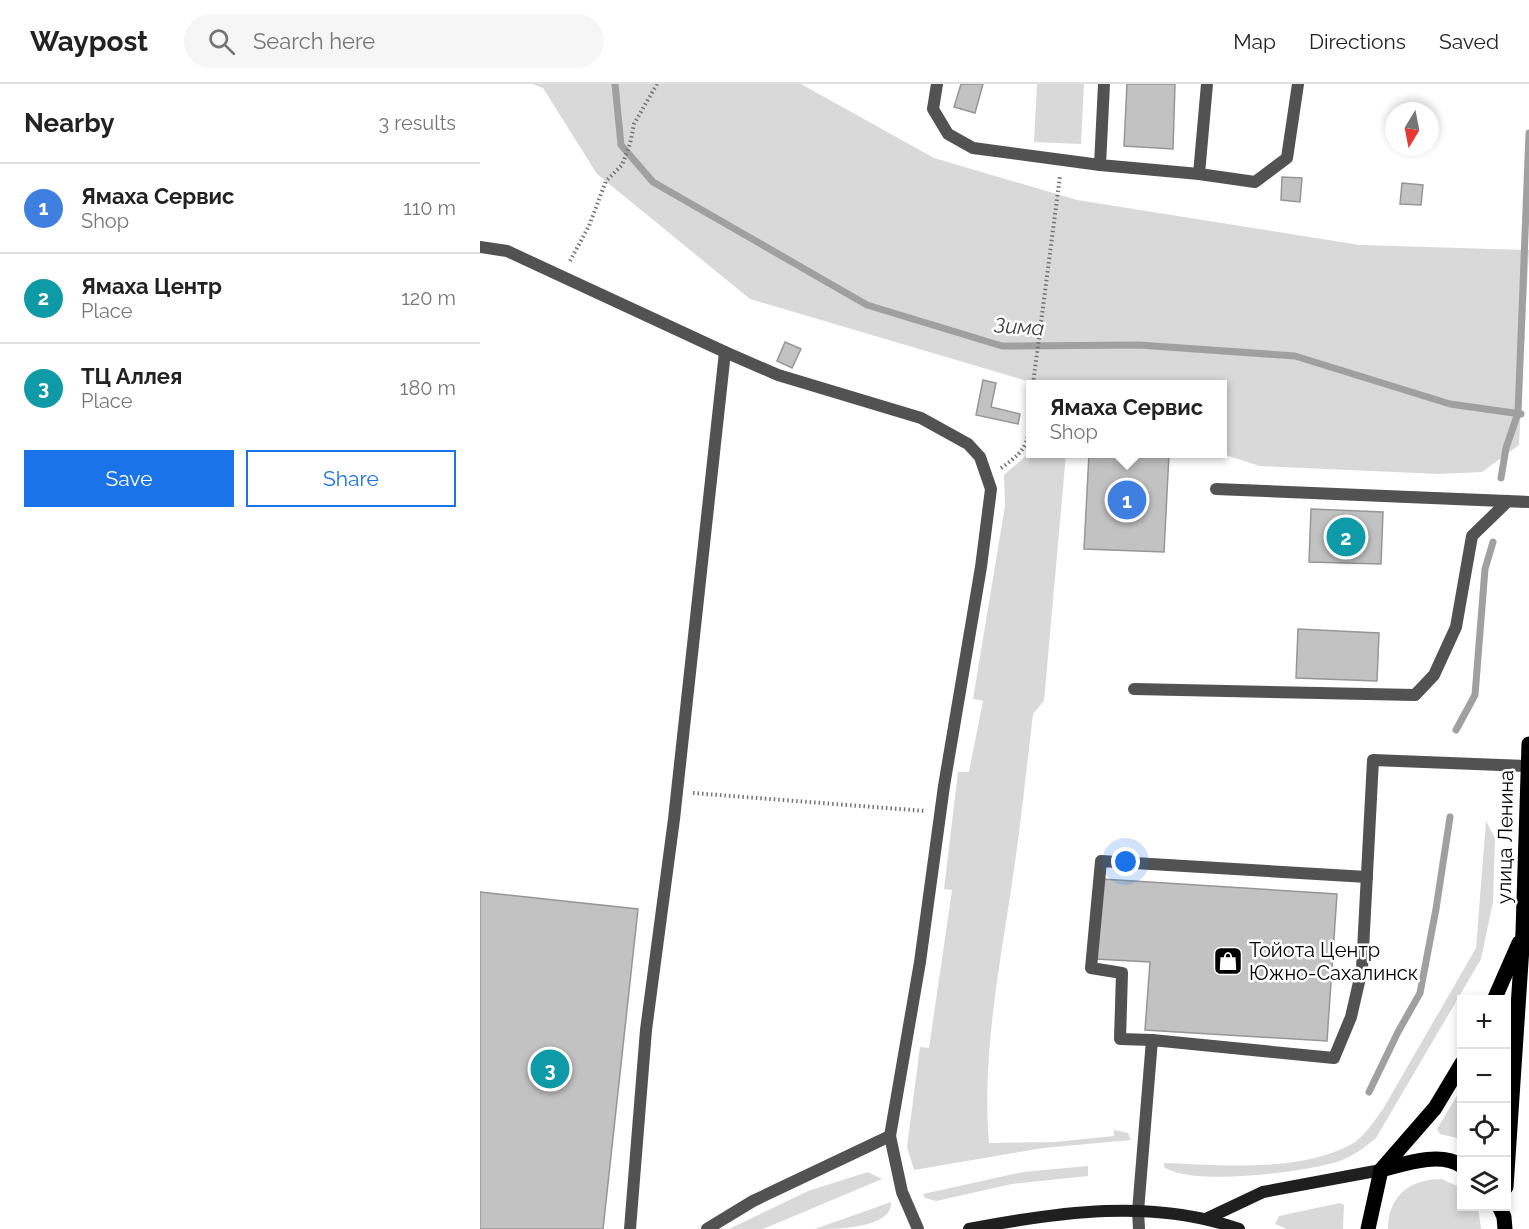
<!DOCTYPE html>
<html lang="en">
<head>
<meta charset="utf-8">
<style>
  :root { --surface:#fff; --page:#f6f6f6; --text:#222; --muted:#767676; --line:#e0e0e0; --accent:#1a73e8 }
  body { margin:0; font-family:Raleway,sans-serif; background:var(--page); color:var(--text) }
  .controls { position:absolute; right:18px; bottom:18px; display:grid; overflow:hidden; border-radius:0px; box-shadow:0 3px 9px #0003 }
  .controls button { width:54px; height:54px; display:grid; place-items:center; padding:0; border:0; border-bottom:2px solid var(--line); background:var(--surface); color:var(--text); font:30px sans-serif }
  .compass { position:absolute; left:905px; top:18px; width:54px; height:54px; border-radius:50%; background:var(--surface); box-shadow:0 3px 9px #0003; rotate:190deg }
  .you { position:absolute; left:646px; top:778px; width:21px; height:21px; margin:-15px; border:4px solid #fff; border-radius:50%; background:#1a73e8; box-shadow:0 0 0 9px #1a73e833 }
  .badge { display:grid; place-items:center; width:39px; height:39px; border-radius:50%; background:var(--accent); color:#fff; font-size:20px; font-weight:700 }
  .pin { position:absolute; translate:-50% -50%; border:3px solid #fff; box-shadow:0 2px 6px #0006 }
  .popup { position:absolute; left:546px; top:296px; width:201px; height:78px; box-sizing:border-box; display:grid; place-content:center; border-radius:0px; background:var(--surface); filter:drop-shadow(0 2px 4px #0005); font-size:20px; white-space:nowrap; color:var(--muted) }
  .popup b { font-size:22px; color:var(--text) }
  .popup::after { content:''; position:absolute; left:50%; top:100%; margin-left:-12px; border:12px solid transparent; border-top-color:var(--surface) }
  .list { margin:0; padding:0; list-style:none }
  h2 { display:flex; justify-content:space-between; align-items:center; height:78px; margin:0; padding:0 24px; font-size:26px }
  h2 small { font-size:20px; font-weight:400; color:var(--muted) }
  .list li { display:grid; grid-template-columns:39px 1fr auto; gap:18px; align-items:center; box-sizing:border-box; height:90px; padding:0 24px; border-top:2px solid var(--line) }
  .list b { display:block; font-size:22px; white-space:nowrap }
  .list p { margin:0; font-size:20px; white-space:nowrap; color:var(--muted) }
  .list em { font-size:20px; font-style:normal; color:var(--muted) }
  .actions { display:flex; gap:12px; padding:18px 24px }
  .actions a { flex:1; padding:14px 0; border:2px solid var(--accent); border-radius:0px; text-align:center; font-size:21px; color:var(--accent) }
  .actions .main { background:var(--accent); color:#fff }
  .icon { flex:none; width:33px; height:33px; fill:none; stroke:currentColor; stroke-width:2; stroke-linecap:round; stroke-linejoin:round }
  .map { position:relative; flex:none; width:1049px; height:1145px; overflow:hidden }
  header { display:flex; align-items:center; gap:36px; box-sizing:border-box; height:84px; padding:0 30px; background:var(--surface); border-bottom:2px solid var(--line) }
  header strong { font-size:28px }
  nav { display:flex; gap:33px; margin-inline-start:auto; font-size:21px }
  .search { width:420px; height:54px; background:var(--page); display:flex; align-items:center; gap:15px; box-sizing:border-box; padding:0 21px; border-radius:33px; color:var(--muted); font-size:22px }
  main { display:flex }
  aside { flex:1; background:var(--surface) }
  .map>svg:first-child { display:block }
</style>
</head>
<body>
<header>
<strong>Waypost</strong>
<div class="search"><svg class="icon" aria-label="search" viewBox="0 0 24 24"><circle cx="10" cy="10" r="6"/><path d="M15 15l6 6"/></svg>Search here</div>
<nav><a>Map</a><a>Directions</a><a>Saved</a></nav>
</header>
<main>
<aside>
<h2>Nearby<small>3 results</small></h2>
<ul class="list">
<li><span class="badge" style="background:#3f7fe0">1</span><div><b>Ямаха Сервис</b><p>Shop</p></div><em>110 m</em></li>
<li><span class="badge" style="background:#0f9aa8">2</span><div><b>Ямаха Центр</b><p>Place</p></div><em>120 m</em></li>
<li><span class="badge" style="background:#0f9aa8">3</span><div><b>ТЦ Аллея</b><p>Place</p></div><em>180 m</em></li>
</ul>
<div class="actions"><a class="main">Save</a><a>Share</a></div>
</aside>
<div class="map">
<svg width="1049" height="1145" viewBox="0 0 1049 1145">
  <rect width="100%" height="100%" fill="#fff"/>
  <g fill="#d9d9d9">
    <polygon points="53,0 321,0 454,74 597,116 880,161 1049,166 1039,361 1002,388 959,390 780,382 742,370 743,300 557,300 270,215 117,90 63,4"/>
    <polygon points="557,0 604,0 601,60 554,58"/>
    <path d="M551,353V370H586L564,617L553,630C546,689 540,748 531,806C518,890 502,975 509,1059L575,1058L634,1052V1046L648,1049L651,1056L563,1064L434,1086L427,1063L440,963L449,964L472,806L464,805L478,688H489L503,617L493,615L525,422L524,391L548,370Z"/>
    <path d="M1006,737L1015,754L1013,818L1001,875L896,1054C884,1064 872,1073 857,1078C823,1088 713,1103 684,1083V1079C743,1081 818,1089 872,1060C885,1052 894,1037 903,1025L996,864Z"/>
    <polygon points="981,1005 981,1055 960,1050 957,1045"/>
    <polygon points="608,1082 608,1092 532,1100 456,1117 445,1114 443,1110 543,1088"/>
    <polygon points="388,1088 402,1095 283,1145 249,1145 328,1107"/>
    <path d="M962,1095L981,1104L982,1122L998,1123L1001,1145H908C908,1111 931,1095 962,1095Z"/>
    <path d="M411,1118C413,1145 353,1145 335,1145Z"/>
    <polygon points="860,1119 864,1121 863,1145 807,1145 795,1140 799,1132"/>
  </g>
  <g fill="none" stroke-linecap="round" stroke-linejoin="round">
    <g stroke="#a0a0a0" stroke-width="7">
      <polyline points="135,0 141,61 173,98 387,221 522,262 659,261 815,272 970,320 1041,330"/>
      <polyline points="1021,394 1026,364 1038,329 1049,49"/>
      <polyline points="976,646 995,611 1005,485 1013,458"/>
      <polyline points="889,1008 918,948 940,909 956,825 970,733"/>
    </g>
  </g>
  <g fill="#c2c2c2" stroke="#969696" stroke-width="1.5">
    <polygon points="481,0 503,0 495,29 474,23"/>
    <polygon points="647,0 695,0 693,65 644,62"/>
    <polygon points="802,93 822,94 820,118 801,116"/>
    <polygon points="922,99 943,101 941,121 920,120"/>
    <polygon points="305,258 321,265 312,284 297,277"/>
    <polygon points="503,296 516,299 511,323 540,330 538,340 496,331"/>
    <polygon points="609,370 689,370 684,468 604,465"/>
    <polygon points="831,425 903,428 901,480 829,478"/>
    <polygon points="818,545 899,549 897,597 816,594"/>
    <polygon points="622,795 857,810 847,957 665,946 670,878 616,875"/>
    <polygon points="0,808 158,825 123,1145 0,1145"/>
  </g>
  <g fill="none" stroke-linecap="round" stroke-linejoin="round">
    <g stroke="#747474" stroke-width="4" stroke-dasharray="1.5 3" stroke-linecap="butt">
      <polyline points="90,177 109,142 126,97 142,81 150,60 154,40 177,0"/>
      <polyline points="553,300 580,92"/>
      <path d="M521,384C553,362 547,355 551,319"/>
      <polyline points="213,709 445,727"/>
    </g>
    <g stroke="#525252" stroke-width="12">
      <polyline points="457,0 453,25 468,50 493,64 620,81"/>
      <polyline points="624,0 620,81 719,90 775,98 807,74 818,0"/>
      <polyline points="719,90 727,0"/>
      <polyline points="0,163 27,167 245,268"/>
      <polyline points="736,405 1049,418"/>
      <polyline points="654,605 935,611 954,591 976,543 992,452 1028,417"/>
      <polyline points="672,956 640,955 642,889 611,884 621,777 887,793"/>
      <polyline points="410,1052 422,1108 438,1145"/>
      <polyline points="150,1145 166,946 194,735 245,268 298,291 441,334 488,360 500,373 511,405 501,483 464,702 440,878 410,1052 273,1117 227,1145"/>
      <polyline points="659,1145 658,1127 672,956 854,974 871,933 882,885 893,676 1047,682"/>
    </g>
    <g stroke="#1f1f1f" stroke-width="12">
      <polyline points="728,1134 783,1108 901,1086"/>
      <path d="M489,1145C577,1128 673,1114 759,1145"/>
    </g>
    <g stroke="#000" stroke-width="15">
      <polyline points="1014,916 1039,859"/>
      <path d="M901,1086C924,1080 960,1067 982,1082"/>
      <polyline points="1026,1103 1043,848 1049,660"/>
      <polyline points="1019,1122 1024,1133 1025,1145"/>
      <polyline points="888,1145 901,1086 955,1024 982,979"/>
    </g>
  </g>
  <defs>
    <g id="shop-square" transform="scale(1.5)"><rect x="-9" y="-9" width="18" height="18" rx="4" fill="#000" stroke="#fff"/><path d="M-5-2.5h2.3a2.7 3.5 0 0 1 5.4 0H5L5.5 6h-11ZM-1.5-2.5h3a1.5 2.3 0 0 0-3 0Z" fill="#fff"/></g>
  </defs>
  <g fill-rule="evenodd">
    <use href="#shop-square" x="748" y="877"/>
  </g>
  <g text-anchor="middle" stroke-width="5" stroke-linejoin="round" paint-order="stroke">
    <g font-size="20" fill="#000" stroke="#fff">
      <text transform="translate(1025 753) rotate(-89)" y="7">улица Ленина</text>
    </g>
    <g font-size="20" fill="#000" stroke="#fff" text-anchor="start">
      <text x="769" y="873">Тойота Центр<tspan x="769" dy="23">Южно-Сахалинск</tspan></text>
    </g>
    <g font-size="21" font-style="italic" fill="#414141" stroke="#fff">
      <text transform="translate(539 243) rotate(4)" y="7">Зима</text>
    </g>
  </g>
</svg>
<div class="controls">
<button>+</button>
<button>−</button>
<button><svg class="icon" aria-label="locate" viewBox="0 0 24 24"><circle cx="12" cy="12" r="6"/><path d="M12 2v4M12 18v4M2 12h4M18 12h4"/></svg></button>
<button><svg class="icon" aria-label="layers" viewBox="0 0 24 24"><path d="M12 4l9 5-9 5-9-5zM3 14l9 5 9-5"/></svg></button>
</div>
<svg class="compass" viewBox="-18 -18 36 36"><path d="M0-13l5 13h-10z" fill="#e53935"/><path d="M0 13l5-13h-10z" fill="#767676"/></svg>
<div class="you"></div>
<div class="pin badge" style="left:647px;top:416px;background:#3f7fe0">1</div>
<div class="popup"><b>Ямаха Сервис</b>Shop</div>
<div class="pin badge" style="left:866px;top:453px;background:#0f9aa8">2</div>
<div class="pin badge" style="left:70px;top:985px;background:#0f9aa8">3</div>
</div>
</main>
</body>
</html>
